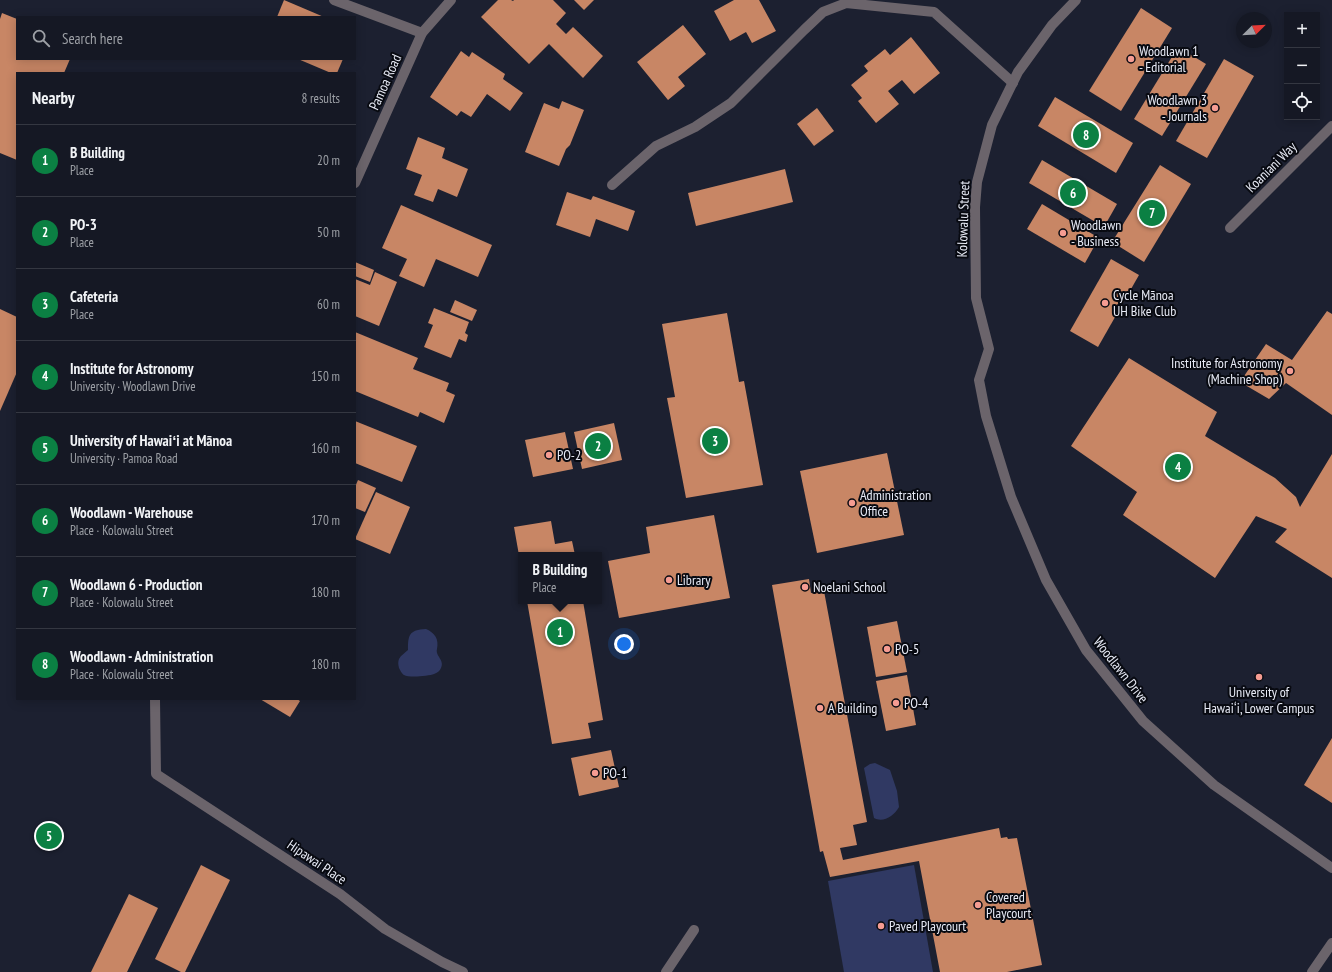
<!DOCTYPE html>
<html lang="en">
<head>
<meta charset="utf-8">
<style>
  :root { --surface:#151824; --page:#222531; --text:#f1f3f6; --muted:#9da0a6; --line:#343741; --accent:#0b8043 }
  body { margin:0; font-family:"PT Sans Narrow",sans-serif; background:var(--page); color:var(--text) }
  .controls { position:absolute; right:12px; top:12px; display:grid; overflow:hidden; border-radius:0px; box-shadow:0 2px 10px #0003 }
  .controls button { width:36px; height:36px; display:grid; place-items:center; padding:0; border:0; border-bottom:1px solid var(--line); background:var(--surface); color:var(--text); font:20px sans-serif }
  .compass { position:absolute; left:1236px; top:12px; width:36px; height:36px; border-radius:50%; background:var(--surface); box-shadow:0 2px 10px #0003; rotate:66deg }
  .you { position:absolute; left:624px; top:644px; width:14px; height:14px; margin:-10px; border:3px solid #fff; border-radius:50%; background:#1a73e8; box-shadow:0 0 0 6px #1a73e833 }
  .badge { display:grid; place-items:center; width:26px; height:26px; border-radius:50%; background:var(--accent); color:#fff; font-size:13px; font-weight:700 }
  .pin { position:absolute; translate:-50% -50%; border:2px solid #fff; box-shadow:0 1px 4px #0006 }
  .popup { position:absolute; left:518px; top:552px; width:84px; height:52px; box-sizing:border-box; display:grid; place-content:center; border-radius:0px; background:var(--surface); filter:drop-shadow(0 1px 3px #0005); font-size:13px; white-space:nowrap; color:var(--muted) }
  .popup b { font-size:15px; color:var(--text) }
  .popup::after { content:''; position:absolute; left:50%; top:100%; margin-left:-8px; border:8px solid transparent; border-top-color:var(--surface) }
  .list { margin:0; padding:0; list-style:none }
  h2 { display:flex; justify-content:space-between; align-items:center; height:52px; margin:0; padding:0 16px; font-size:17px }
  h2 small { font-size:13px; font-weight:400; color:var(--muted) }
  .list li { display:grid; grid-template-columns:26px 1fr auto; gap:12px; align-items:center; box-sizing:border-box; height:72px; padding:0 16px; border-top:1px solid var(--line) }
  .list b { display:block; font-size:15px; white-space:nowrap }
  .list p { margin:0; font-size:13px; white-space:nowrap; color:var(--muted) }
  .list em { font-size:13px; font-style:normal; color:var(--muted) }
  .icon { flex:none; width:22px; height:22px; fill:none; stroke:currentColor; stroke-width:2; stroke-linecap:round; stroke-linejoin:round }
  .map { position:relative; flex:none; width:1332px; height:972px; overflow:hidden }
  .search { position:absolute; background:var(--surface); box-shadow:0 2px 10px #0003; left:16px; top:16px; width:340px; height:44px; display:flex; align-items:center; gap:10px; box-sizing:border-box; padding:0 14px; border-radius:0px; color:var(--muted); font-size:15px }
  .panel { position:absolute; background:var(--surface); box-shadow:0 2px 10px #0003; left:16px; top:72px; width:340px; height:628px; border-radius:0px }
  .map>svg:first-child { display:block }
</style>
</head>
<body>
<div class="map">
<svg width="1332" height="972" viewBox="0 0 1332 972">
  <rect width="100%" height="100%" fill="#1c2030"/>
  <g fill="#303963">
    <path d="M426,629C435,633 439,639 437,649C435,656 445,660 441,668C440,671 437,673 434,674C429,676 409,678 404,675C402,674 400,670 399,668C398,664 398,662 399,659C401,655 405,653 408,650C408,635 409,630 426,629Z"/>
    <path d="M875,763L890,770L897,791L899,807C894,816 883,823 874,818L864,768L870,764Z"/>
    <polygon points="914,865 933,972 844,972 828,881"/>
  </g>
  <g fill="#c88665">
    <polygon points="284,0 324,17 277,17"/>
    <polygon points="498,0 511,0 513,1 514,0 553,0 566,13 556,24 566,34 573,27 603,56 583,78 549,44 529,64 481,17"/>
    <polygon points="574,0 594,0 584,10"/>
    <polygon points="734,0 759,0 776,31 752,43 746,32 730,41 714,11"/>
    <polygon points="1141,8 1172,28 1121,111 1089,91"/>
    <polygon points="2,13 17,19 17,59 70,59 64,73 17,73 17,160 0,153 0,19"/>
    <polygon points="683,25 706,54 678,77 685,86 668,100 637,62"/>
    <polygon points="911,37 940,73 914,94 902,80 888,91 899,104 876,123 858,101 862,98 851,85 868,71 864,66 885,49 890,55"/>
    <polygon points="1178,47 1206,64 1162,136 1134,119"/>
    <polygon points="461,51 469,57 472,52 505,74 503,79 523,93 510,111 487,94 471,117 461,111 457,116 430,97"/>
    <polygon points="298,59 343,59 337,73 331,73"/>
    <polygon points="1224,59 1254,76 1207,158 1176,141"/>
    <polygon points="1055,97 1133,143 1116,173 1038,126"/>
    <polygon points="562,101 584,110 570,145 566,149 559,166 525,152 544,103 559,109"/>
    <polygon points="817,108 834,131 814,146 797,124"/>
    <polygon points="418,137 445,148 442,158 468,169 457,197 438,189 433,202 414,195 422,175 406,169"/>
    <polygon points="1042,160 1117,204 1104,227 1029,183"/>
    <polygon points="1160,165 1191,184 1144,262 1112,242"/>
    <polygon points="785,169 793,202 696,226 688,193"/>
    <polygon points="567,192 591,200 593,196 635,211 628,231 596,219 590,237 556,225"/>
    <polygon points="1042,204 1099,238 1085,263 1027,229"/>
    <polygon points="401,205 492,245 478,277 436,259 424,287 399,276 407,259 382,248"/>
    <polygon points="1111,259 1139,275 1098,347 1070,331"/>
    <polygon points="355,262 374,270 370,282 355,276"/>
    <polygon points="375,272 397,282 379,326 355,316 355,279 370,285"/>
    <polygon points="455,300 477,310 472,321 450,312"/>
    <polygon points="434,308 469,322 465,333 468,335 466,342 459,339 451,358 424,347 433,325 428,323"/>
    <polygon points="0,309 17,317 17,372 0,411"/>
    <polygon points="1327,311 1332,314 1332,415 1286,383 1269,399 1240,382 1266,344 1292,360"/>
    <polygon points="727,313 739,382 744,381 763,485 686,498 667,398 675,397 662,324"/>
    <polygon points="355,332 418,358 413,369 449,383 446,391 455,395 444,423 420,412 418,417 355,391"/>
    <polygon points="1129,358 1217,412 1205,436 1275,478 1296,497 1300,507 1332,454 1332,578 1275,542 1287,529 1256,516 1215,578 1123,515 1137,492 1071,446"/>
    <polygon points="355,421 417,446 402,482 355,463"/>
    <polygon points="614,423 622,460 582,469 574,432"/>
    <polygon points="565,432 573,469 533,477 525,440"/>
    <polygon points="887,453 904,535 817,553 800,471"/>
    <polygon points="358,480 376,488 365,512 355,508 355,487"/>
    <polygon points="376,492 410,507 390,554 355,539"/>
    <polygon points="714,515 730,598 619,618 608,561 650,553 646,527"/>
    <polygon points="551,521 555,544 572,541 575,555 521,555 520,561 514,527"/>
    <polygon points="809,579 811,593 824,591 867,822 853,825 857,845 840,848 843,860 999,828 1001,838 1007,837 1008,839 1017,838 1042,965 1007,972 940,972 919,861 830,877 823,851 820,852 772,585"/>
    <polygon points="527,601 583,601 603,720 588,723 591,738 552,744"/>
    <polygon points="897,621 907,672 876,677 867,627"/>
    <polygon points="907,675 916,725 886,731 876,681"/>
    <polygon points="260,699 297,699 300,701 290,717"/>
    <polygon points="1332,738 1332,803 1304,785"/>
    <polygon points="611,750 619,787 579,796 571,758"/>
    <polygon points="201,865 230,880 185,972 181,972 155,959"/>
    <polygon points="129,894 158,908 127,972 91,972"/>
  </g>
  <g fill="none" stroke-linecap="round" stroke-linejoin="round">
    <g stroke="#6b646b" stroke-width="10">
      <polyline points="334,0 422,33"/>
      <polyline points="1076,0 1052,25 1018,72 992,125 977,182 975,207 976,298 989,349 979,380 986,416 1011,497 1046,580 1086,650 1143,721 1214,785 1332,868"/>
      <polyline points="355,183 422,33 451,0"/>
      <polyline points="612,185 656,146 695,127 731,103 804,30 823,12 846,3 934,12 1013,83"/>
      <polyline points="1230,228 1332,126"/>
      <polyline points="155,699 156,774 340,894 385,929 442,962 463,972"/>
      <polyline points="666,972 694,930"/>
      <polyline points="1312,972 1332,943"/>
    </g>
  </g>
  <g fill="#f59c92" stroke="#080a11" stroke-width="1.5">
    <circle cx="1131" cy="59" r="4"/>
    <circle cx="1215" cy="108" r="4"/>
    <circle cx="1063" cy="233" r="4"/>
    <circle cx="1105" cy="303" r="4"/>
    <circle cx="1290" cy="371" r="4"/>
    <circle cx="549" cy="455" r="4"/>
    <circle cx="852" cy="503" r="4"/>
    <circle cx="669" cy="580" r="4"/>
    <circle cx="805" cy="587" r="4"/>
    <circle cx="887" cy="649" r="4"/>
    <circle cx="1259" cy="677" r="4"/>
    <circle cx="896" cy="703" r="4"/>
    <circle cx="820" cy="708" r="4"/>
    <circle cx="595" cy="773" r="4"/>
    <circle cx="978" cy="905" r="4"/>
    <circle cx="881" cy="926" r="4"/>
  </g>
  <g text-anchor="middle" stroke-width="4" stroke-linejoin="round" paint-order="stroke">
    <g font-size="14" fill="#e8ebf6" stroke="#080a11" text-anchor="start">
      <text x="1139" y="56">Woodlawn 1<tspan x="1139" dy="16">- Editorial</tspan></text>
      <text x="1207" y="105" text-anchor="end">Woodlawn 3<tspan x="1207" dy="16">- Journals</tspan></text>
      <text x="1071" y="230">Woodlawn<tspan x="1071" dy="16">- Business</tspan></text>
      <text x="1113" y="300">Cycle Mānoa<tspan x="1113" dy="16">UH Bike Club</tspan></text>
      <text x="1282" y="368" text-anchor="end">Institute for Astronomy<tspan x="1282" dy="16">(Machine Shop)</tspan></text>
      <text x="557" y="460">PO-2</text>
      <text x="860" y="500">Administration<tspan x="860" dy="16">Office</tspan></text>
      <text x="677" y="585">Library</text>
      <text x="813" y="592">Noelani School</text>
      <text x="895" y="654">PO-5</text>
      <text x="1259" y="697" text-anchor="middle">University of<tspan x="1259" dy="16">Hawaiʻi, Lower Campus</tspan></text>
      <text x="904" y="708">PO-4</text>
      <text x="828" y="713">A Building</text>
      <text x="603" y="778">PO-1</text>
      <text x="986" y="902">Covered<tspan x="986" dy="16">Playcourt</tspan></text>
      <text x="889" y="931">Paved Playcourt</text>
    </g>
    <g font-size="14" fill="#e8ebf6" stroke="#080a11">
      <text transform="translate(385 82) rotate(-66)" y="5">Pamoa Road</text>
      <text transform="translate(1271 167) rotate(-45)" y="5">Koaniani Way</text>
      <text transform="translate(963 219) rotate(-88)" y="5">Kolowalu Street</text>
      <text transform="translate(1121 670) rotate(52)" y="5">Woodlawn Drive</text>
      <text transform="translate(317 862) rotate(34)" y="5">Hipawai Place</text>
    </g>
  </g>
</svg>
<div class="controls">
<button>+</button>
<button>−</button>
<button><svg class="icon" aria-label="locate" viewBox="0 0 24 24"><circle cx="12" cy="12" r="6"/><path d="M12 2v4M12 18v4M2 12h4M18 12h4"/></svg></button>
</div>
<svg class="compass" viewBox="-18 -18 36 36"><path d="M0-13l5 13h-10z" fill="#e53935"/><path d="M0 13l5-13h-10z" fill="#9da0a6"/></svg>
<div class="you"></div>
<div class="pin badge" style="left:560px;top:632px">1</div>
<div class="popup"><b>B Building</b>Place</div>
<div class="pin badge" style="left:598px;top:446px">2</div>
<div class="pin badge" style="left:715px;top:441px">3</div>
<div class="pin badge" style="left:1178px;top:467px">4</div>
<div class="pin badge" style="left:49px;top:836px">5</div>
<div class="pin badge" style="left:1073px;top:193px">6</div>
<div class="pin badge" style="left:1152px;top:213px">7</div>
<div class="pin badge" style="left:1086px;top:135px">8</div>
<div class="search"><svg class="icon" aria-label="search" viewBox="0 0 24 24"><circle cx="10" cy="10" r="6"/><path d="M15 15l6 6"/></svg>Search here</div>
<section class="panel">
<h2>Nearby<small>8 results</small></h2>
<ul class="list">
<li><span class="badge">1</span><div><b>B Building</b><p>Place</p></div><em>20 m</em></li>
<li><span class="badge">2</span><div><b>PO-3</b><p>Place</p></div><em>50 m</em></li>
<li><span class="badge">3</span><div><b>Cafeteria</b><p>Place</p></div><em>60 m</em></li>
<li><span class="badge">4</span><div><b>Institute for Astronomy</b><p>University · Woodlawn Drive</p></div><em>150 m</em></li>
<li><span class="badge">5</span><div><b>University of Hawaiʻi at Mānoa</b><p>University · Pamoa Road</p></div><em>160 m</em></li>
<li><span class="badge">6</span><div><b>Woodlawn - Warehouse</b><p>Place · Kolowalu Street</p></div><em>170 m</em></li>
<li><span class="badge">7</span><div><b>Woodlawn 6 - Production</b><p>Place · Kolowalu Street</p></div><em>180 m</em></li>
<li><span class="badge">8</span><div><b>Woodlawn - Administration</b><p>Place · Kolowalu Street</p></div><em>180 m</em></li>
</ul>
</section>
</div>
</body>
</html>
